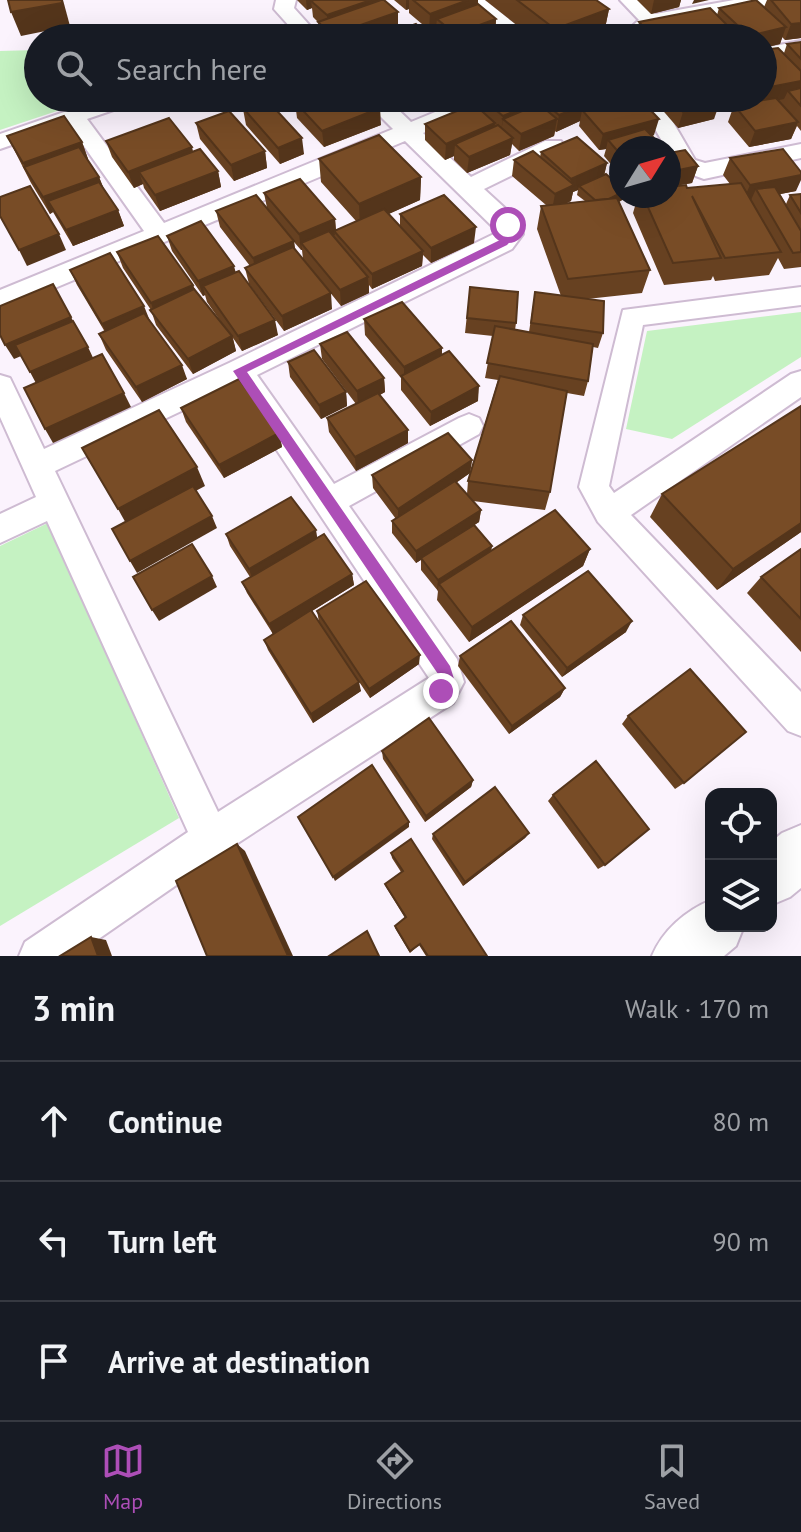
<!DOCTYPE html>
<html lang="en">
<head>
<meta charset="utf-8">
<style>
  :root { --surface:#171b24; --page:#20242c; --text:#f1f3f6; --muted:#9ea1a6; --line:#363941; --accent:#ad4eb7 }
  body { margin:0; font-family:"PT Sans",sans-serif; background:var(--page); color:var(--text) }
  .controls { position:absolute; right:24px; bottom:24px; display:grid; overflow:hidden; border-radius:16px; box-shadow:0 8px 32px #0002 }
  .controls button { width:72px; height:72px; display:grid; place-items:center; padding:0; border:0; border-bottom:2px solid var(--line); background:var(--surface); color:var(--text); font:40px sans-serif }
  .compass { position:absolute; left:609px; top:136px; width:72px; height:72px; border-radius:50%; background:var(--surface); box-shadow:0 8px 32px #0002; rotate:53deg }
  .stop { position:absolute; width:24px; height:24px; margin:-18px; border:6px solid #ad4eb7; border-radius:50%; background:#fff }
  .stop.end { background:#ad4eb7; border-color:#fff; box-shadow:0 2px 8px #0008 }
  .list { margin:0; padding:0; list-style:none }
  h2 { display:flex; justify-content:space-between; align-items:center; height:104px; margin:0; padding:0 32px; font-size:34px }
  h2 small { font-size:26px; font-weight:400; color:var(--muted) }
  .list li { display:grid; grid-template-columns:52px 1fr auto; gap:24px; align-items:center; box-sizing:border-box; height:120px; padding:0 32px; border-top:2px solid var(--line) }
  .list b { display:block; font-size:30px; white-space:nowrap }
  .list em { font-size:26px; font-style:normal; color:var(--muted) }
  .icon { flex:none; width:44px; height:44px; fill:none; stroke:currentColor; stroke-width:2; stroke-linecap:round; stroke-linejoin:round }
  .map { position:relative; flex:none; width:801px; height:956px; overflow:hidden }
  .search { position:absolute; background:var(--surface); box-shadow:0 8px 32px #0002; left:24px; right:24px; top:24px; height:88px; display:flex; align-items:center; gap:20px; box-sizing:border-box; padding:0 28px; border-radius:44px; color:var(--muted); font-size:30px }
  .sheet { height:464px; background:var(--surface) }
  nav { display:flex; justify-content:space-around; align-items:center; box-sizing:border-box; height:112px; border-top:2px solid var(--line); background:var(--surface); font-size:22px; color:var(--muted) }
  nav a { display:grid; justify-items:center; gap:4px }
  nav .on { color:var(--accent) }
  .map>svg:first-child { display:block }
</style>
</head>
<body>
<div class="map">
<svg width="801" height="956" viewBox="0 0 801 956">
  <rect width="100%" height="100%" fill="#fbf3fd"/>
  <g fill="#c5f2c2">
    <polygon points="38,50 38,98 96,98 0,130 0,51"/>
    <polygon points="801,312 801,357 672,439 626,429 647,331"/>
    <polygon points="48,523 179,818 0,926 0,546"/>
  </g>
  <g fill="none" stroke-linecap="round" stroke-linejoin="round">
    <g stroke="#cebbd2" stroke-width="4">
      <g id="street">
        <polygon points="276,0 296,0 294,8 321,38 300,38 274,9"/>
        <polygon points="463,0 485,0 533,38 510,38"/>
        <polygon points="620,0 641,0 655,14 734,0 775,0 765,6 657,26 642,38 619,38 639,20"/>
        <polygon points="801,41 801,53 763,60 763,48"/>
        <path d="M105,98H137L134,103L87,119L164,223L393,129L362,98H386L411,122L469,98H499L496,103L423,133L471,177L545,141H561L564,146L561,151L484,189L517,219L523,234L512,249L257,375L334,484L459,418L469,414L479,418L483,426L479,434L349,506L457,659L464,682L453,703L224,852L74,956H19L25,942L188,832L47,521L0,543V514L36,497L0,417V375L10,378L44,449L229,363L498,232L405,141L0,311V290L144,231L69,125L0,149V134ZM234,386L429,678L218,812L55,471Z"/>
        <polygon points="637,98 659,98 695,160 705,163 801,144 801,158 704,179 679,170 669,148 666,148"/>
        <polygon points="801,287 801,305 643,325 609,486 614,493 791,374 801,371 801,397 631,515 801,692 801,736 788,731 598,522 579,487 623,310"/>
      </g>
    </g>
    <g stroke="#cebbd2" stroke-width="4">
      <g id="secondary">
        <polygon points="801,825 801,888 790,897 771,905 771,842 782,833"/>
        <path d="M711,900V926H744L736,946L724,956H652C663,930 685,911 711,900Z"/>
      </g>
    </g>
    <use href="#street" fill="#fff" fill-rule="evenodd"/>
    <use href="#secondary" fill="#fff" fill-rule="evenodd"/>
  </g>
  <g fill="#674121" fill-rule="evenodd">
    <polygon points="297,0 384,0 398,29 372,38 320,38 318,22 313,17 312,8 307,10"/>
    <polygon points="394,0 478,0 478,4 496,19 495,35 440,38 436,35 436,27 429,30 409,13 409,9 406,10"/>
    <polygon points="485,0 596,0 609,9 604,33 590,38 533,38"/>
    <polygon points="637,0 681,0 679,7 651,14"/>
    <polygon points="767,0 801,0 801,38 785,40 782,37 780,44 763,48 763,38 636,38 639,22 717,15 719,8 764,7"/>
    <polygon points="801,42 801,131 797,126 791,139 749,147 728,122 734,105 756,101 753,98 763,98 763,50 784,53 787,44"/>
    <polygon points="229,98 274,98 268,100 304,154 280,164 246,125 243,109 240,110"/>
    <polygon points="413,98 437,98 420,105"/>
    <polygon points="489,98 579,98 585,109 654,135 652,136 662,146 661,148 621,148 621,174 619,174 604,156 606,149 599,150 579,126 580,121 556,132 555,131 554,136 519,151 512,144 510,155 467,173 454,160 454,156 445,160 425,140 425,124 483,112 484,100"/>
    <polygon points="652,98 716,98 714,119 678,128"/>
    <polygon points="295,102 381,125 324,147 297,118"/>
    <polygon points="196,123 265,151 267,168 234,181 200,139"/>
    <polygon points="7,136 82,142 88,159 87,159 99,177 104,189 118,210 124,226 73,246 53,212 50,214 31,183"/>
    <polygon points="106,141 193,152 218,171 221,187 160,211 144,188 143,184 134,188 112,157"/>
    <path d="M541,152L607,163L604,176L624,199L619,202L650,270L642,293L587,299L603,333L598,348L593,347L588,381L584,396L567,393L550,492L545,510L473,501L481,510L479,522L471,527L492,546L491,551L590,549L583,566L469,642L437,600L438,591L421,570V560L416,563L392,533V521L396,519L373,488L372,475L472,460L470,473L456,483L467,494L468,481L498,380L485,378L493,336L465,333L470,287L516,323L515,330L529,332L535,292L561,296L537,229L541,206L546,205L512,176L514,160L540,157ZM578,190L577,195L585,201L566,203L571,201L573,192Z"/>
    <polygon points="669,153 698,166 692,183 673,186 687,188 730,184 723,175 730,158 796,191 780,194 786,204 790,195 801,194 801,267 784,269 778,258 769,275 715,281 713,276 711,280 664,285 633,213 638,196 669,196"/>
    <polygon points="319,159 421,177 420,200 388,214 400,227 400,214 474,243 431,263 423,255 422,266 372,289 369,285 369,293 341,306 303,259 302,250 301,250 294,242 295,250 332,309 284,331 249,284 245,268 250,266 220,227 216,211 267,208 264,193 335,219 336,230 356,221 321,182"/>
    <polygon points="167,236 236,272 278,335 242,351 233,338 236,351 193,374 156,325 151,310 123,268 117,252 193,285 195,290 226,329 207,302 205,295 203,296 172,251"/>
    <polygon points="70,270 150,321 187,379 142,402 106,350 99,334 105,332 77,285"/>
    <polygon points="364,319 442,348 442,355 478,401 430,426 401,390 401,378 365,335"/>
    <polygon points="320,344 384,378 385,392 380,395 408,443 356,471 329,432 327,418 356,404 322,359"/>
    <polygon points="288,362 346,392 347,406 321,419 290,377"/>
    <polygon points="181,408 279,433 282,447 224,478 186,422"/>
    <polygon points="662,494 801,532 717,590 650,517"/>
    <polygon points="226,534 317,538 352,574 354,585 312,611 319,622 317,611 419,664 370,698 343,658 361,691 313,723 268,650 264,640 273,634 247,593 242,582 250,577 230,546"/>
    <polygon points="801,549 801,652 747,593 761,577"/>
    <polygon points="523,615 626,632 562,677 520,625"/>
    <polygon points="460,656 565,688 560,697 509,734 458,666"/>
    <polygon points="628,716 684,783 675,789 622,724"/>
    <polygon points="382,751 473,780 471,787 425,822 383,759"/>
    <polygon points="553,795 605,865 598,869 548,801"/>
    <polygon points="529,833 525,838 463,886 432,839 433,834"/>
    <polygon points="391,853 487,956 426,956 419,945 410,953 395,928 395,926 405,918 386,887 385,884 401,872 392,858"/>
  </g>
  <g fill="#54351b">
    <polygon points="63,0 70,26 21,36 11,12"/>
    <polygon points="306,0 336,0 311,1 312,8 307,10"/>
    <polygon points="371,0 383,0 328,32 327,15"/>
    <polygon points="406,0 409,0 409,9 406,10"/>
    <polygon points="468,0 478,0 477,12 437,19 436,27 429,30 430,14"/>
    <polygon points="654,0 681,0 679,7 651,14"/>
    <polygon points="694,0 709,0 692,4"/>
    <polygon points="609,9 604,33 590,38 554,38 555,29"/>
    <polygon points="398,12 398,29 372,38 333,38 332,35"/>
    <polygon points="496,19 495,35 486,38 455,38 455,34"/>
    <polygon points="801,23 801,38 785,40 791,24"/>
    <polygon points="786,27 780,44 763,48 763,38 748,38 749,36"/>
    <polygon points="668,28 666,38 647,38 649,33"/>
    <polygon points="801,81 801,96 788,91 784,99 759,104 761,98 763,98 765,88"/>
    <polygon points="238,98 274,98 240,110"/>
    <polygon points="420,98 437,98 420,105"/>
    <polygon points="537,102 535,118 503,119 501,133 503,116"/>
    <polygon points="720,102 714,119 678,128 683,112"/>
    <polygon points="587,104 585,113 582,110 580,121 556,132 559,115"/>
    <polygon points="380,108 381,125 324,147 322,131"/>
    <polygon points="557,119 554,136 519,151 521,134"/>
    <polygon points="659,119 654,135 614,146 608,140 606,149 599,150 603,134"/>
    <polygon points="798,122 791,139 749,147 755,131"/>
    <polygon points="495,123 493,140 455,144 454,156 445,160 446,144"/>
    <polygon points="302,138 304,154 280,164 278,148"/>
    <polygon points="513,138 510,155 467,173 469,157"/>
    <polygon points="82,142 88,159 32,179 23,163"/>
    <polygon points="192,147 196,164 139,172 143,184 134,188 128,172"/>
    <polygon points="265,151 267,168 234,181 231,165"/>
    <polygon points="607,163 603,179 579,186 578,190 573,192 571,201 552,210 555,194 569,187 571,179"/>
    <polygon points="698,166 692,183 669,187 669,172"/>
    <polygon points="218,171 221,187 160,211 155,195"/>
    <polygon points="801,175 801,180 796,191 761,198 756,189 751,200 743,201 750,185"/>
    <polygon points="99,177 105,193 48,201 53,212 50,214 43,197"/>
    <polygon points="421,177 420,200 360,227 359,204"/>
    <polygon points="621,193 621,196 625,196 624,199 596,212 598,204"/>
    <polygon points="118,210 124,226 73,246 66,230"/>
    <polygon points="335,219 336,233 334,231 335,235 305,248 301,243 302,250 301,250 299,234"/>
    <polygon points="476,227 474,243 431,263 431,248"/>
    <polygon points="59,234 66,250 27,266 19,250"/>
    <polygon points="294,241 296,257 256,274 253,258"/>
    <polygon points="423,251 422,266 372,289 372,274"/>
    <polygon points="234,266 238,281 203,286 205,295 203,296 198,281"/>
    <polygon points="368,277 369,293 341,306 340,290"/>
    <polygon points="193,285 198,300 156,318 151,303"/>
    <polygon points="331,293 332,309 284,331 282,316"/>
    <polygon points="144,306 150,321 109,339 102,324"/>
    <polygon points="71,317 79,332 14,359 5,345"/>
    <polygon points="275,320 278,335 242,351 238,336"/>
    <polygon points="232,336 236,351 193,374 188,359"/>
    <polygon points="88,347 95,362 38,387 30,372"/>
    <polygon points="442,348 441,363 404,380 404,367"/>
    <polygon points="182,365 187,379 142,402 136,387"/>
    <polygon points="384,378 385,392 358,406 357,391"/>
    <polygon points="479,386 478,401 430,426 431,412"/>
    <polygon points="346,392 347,406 321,419 319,405"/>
    <polygon points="124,393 131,407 53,443 45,429"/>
    <polygon points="408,430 408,443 356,471 355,457"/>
    <polygon points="279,433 282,447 224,478 219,465"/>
    <polygon points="472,460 470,473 398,522 398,509"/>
    <polygon points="197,467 205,486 128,527 118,509"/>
    <polygon points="481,510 479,522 416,563 416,551"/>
    <polygon points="212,516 217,528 137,573 130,561"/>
    <polygon points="801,523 801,532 717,590 733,569"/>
    <polygon points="316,530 318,542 253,581 249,569"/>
    <polygon points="492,546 489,558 439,584 437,592 438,580"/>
    <polygon points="590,549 583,566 469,642 472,627"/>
    <polygon points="352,574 354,585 273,635 269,624"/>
    <polygon points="212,576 217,587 159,621 152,610"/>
    <polygon points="632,621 626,632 562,677 567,668"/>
    <polygon points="420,655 419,664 370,698 369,689"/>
    <polygon points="359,682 361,691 313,723 311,714"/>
    <polygon points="565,688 560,697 509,734 512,726"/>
    <polygon points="473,780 471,787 425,822 426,816"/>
    <polygon points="409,822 409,827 335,881 333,877"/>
    <polygon points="529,833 525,838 463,886 465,882"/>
    <polygon points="237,844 245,851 293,956 288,956"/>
    <polygon points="91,937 106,940 112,956 98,956"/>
  </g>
  <g fill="#784c26" stroke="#54351b" stroke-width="2">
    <polygon points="8,0 62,0 62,3 11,12"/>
    <polygon points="314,0 371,0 327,15 311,1"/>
    <polygon points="381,0 384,0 398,12 332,35 318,22"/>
    <polygon points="413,0 468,0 430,14"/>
    <polygon points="517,0 596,0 609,9 555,29"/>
    <polygon points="756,0 786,27 749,36 719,8"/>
    <polygon points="771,0 801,0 801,23 791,24"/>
    <polygon points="478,4 496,19 463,31 462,30 454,33 437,19"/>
    <polygon points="710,8 739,37 733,38 678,38 668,28 649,33 639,22"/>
    <polygon points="416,24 433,38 377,38"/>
    <polygon points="462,30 472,38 440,38"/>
    <polygon points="305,31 313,38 284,38"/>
    <polygon points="801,42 801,59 787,44"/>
    <polygon points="778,48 801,71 801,81 765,88 763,85 763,50"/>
    <polygon points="801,88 801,106 788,91"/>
    <polygon points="306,98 370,98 380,108 322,131 295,102"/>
    <polygon points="489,98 532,98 537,102 503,116 484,100"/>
    <polygon points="539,98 579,98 587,104 559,115"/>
    <polygon points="627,98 639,98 659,119 603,134 582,110"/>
    <polygon points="671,98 716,98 720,102 683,112"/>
    <polygon points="776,98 798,122 755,131 734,105"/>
    <polygon points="267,100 302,138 278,148 243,108"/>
    <polygon points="474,104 495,123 446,144 425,124"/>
    <polygon points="539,104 557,119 521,134 503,119"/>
    <polygon points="229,111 265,151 231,165 196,123"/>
    <polygon points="64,116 82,142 23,163 7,136"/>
    <polygon points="169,118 192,147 128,172 106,141"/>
    <polygon points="498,125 513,138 469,157 455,144"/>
    <polygon points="645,129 662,146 656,148 621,148 621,155 608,140"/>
    <polygon points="379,135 421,177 359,204 319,159"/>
    <polygon points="577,137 607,163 571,179 541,152"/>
    <polygon points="79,147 99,177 43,197 24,167"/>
    <polygon points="200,149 218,171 155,195 139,172"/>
    <polygon points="783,149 801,172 801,175 750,185 730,158"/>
    <polygon points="685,150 698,166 669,172 669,153"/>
    <polygon points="533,151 574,185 555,194 514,160"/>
    <polygon points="606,174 621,187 621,193 609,199 595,200 579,186"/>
    <polygon points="300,179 335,219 299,234 264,193"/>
    <polygon points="99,182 118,210 66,230 48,201"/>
    <polygon points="741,183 781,252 725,258 692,196 721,258 673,263 643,196 669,196 669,187 686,185 687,188"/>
    <polygon points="30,186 59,234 19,250 0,216 0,197"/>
    <polygon points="775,187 801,231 801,252 793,253 756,189"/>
    <polygon points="801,194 801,213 790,195"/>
    <polygon points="256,195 294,241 253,258 216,211"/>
    <polygon points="444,195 476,227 431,248 400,214"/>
    <polygon points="617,198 650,270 568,279 541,206"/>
    <polygon points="384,209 423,251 372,274 334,231"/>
    <polygon points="201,221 234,266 198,281 167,236"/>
    <polygon points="329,231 368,277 340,290 301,243"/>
    <polygon points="158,236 193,285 151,303 117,252"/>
    <polygon points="293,247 331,293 282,316 245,268"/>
    <polygon points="110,253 144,306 102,324 70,270"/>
    <polygon points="239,271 275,320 238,336 203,286"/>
    <polygon points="53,284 71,317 5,345 0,335 0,306"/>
    <polygon points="470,287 518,292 516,323 467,318"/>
    <polygon points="194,289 232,336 188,359 150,310"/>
    <polygon points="535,292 604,301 603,333 531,323"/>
    <polygon points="402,302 442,348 404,367 364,319"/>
    <polygon points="144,313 182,365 136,387 99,334"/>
    <polygon points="73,321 88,347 30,372 15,345"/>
    <polygon points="495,326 593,344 588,381 487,363"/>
    <polygon points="347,332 384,378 357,391 320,344"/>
    <polygon points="314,350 346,392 319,405 288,362"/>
    <polygon points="449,351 479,386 431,412 401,376"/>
    <polygon points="102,354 124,393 45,429 24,388"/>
    <polygon points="500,376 567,391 550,492 468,481"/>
    <polygon points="239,379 279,433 219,465 181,408"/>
    <polygon points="378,393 408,430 355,457 327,418"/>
    <polygon points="801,406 801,523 733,569 662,494"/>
    <polygon points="159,410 197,467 118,509 82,448"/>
    <polygon points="448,433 472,460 398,509 372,475"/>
    <polygon points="455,481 481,510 416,551 392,521"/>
    <polygon points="193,486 212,516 130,561 112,529"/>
    <polygon points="291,497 316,530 249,569 226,534"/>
    <polygon points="555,510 590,549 472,627 439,584"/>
    <polygon points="474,525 492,546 438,580 421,558"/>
    <polygon points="324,534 352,574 269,624 242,582"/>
    <polygon points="192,544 212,576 152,610 133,577"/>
    <polygon points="801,549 801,619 761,577"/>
    <polygon points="588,571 632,621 567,668 523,615"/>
    <polygon points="366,581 420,655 369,689 317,611"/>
    <polygon points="311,610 359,682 311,714 264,640"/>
    <polygon points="511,621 565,688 512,726 460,656"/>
    <polygon points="690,669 746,732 684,783 628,716"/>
    <polygon points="429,718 473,780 426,816 382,751"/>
    <polygon points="596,761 649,829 605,865 553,795"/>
    <polygon points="372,765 409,822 333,877 298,817"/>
    <polygon points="495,787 529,833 465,882 433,834"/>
    <polygon points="411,839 487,956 428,956 420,944 410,951 395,926 406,917 385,884 403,871 391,853"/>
    <polygon points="237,844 288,956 207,956 176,881"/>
    <polygon points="367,931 379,956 329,956"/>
    <polygon points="91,937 98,956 60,956"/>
  </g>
  <polygon fill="#ad4eb7" points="504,222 512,222 517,234 507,245 247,372 450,666 455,682 446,696 441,698 433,691 439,680 438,674 233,371 500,240 506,233"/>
</svg>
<div class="controls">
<button><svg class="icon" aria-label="locate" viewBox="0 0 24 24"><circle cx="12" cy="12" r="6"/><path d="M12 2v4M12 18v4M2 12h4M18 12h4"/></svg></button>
<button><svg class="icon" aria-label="layers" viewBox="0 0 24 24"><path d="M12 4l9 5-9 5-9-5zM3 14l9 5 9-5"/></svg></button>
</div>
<svg class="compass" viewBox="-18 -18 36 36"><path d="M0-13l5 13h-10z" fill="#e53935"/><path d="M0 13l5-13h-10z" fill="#9ea1a6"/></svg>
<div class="stop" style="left:508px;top:225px"></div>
<div class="stop end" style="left:441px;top:691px"></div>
<div class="search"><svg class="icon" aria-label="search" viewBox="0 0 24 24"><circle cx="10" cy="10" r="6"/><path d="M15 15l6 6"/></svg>Search here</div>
</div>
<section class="sheet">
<h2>3 min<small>Walk · 170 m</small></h2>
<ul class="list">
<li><svg class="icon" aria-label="ahead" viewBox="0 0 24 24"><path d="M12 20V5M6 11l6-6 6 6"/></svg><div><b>Continue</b></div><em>80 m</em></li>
<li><svg class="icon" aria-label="left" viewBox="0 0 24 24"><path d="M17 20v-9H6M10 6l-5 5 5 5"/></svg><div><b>Turn left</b></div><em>90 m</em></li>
<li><svg class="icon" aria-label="arrive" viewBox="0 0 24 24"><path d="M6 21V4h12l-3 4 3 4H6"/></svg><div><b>Arrive at destination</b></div></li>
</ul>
</section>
<nav>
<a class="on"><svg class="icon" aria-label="map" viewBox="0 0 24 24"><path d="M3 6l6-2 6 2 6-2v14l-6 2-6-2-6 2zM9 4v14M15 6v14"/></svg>Map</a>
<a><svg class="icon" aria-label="directions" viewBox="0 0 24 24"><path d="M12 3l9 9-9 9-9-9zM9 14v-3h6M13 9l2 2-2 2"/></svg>Directions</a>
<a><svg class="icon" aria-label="saved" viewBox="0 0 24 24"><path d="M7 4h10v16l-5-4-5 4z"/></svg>Saved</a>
</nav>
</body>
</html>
